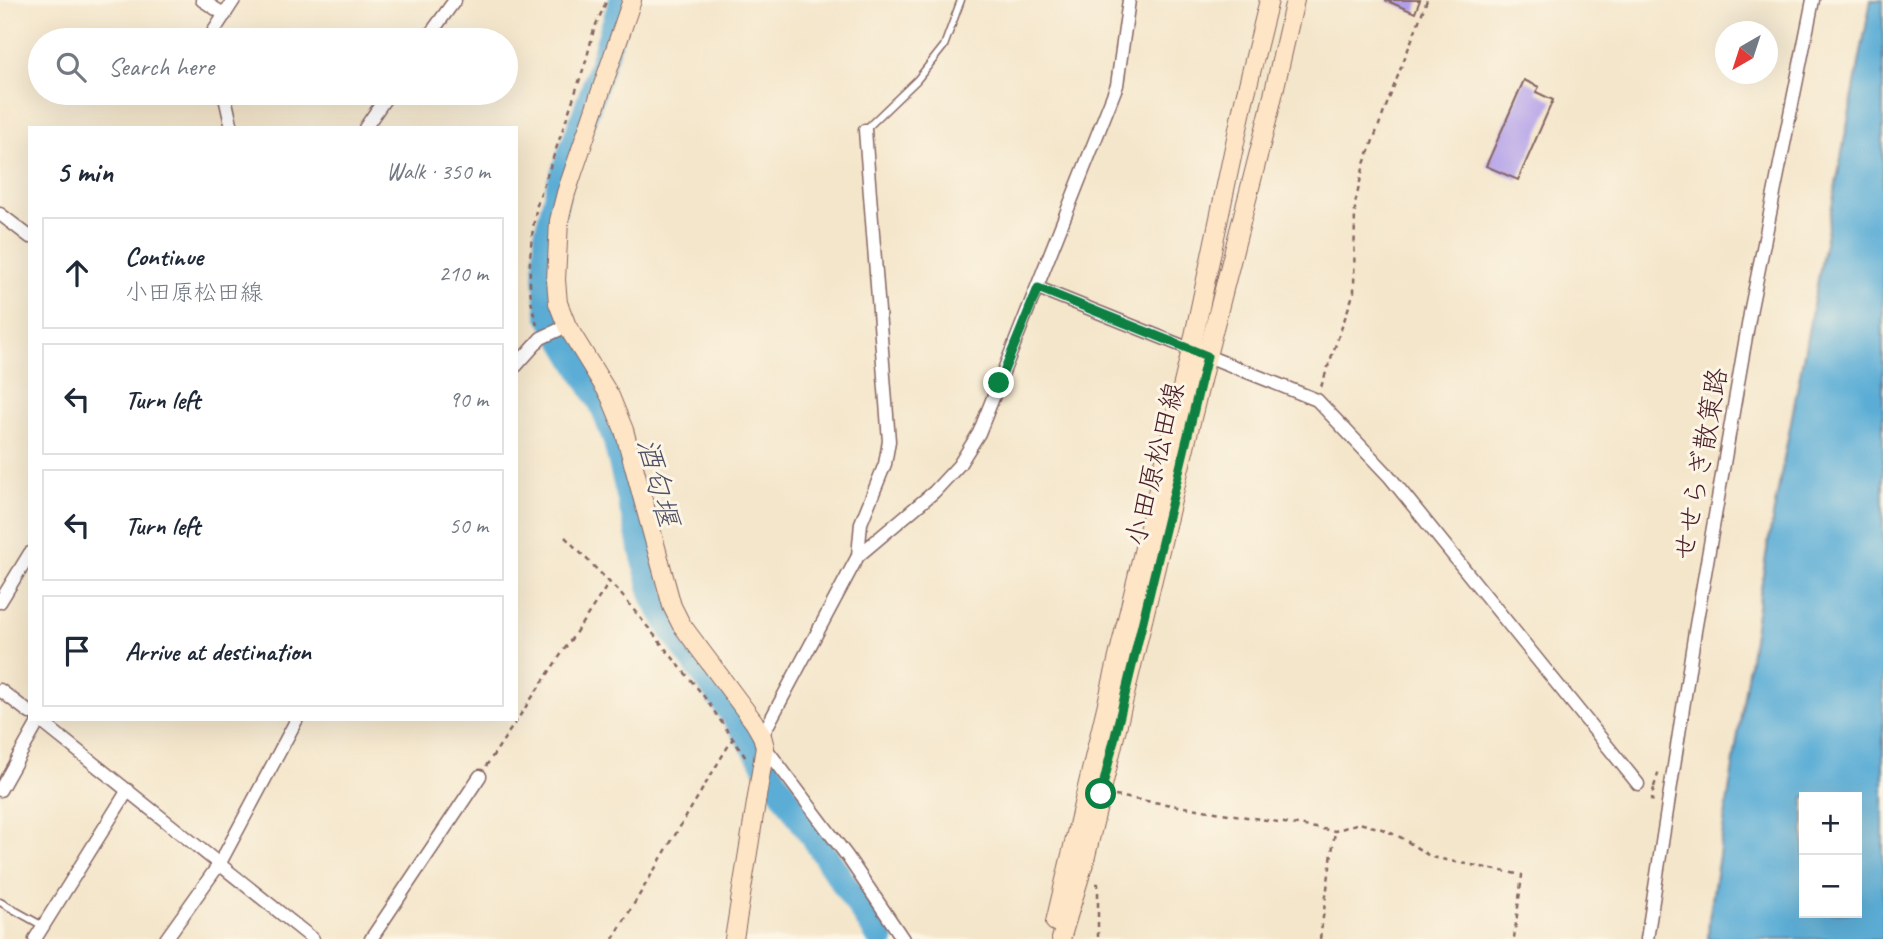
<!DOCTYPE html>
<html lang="en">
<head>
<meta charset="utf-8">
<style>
  :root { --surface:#fff; --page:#f6f6f7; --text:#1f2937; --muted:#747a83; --line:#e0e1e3 }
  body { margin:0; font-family:Caveat,"Klee One",sans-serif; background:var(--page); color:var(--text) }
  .controls { position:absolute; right:21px; bottom:21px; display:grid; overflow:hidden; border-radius:0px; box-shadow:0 7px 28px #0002 }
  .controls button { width:63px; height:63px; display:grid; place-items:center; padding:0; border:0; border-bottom:2px solid var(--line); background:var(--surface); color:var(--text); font:35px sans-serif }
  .compass { position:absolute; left:1715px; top:21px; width:63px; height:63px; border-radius:50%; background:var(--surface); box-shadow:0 7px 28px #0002; rotate:219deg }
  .stop { position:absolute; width:21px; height:21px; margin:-16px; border:5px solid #0b8043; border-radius:50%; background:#fff }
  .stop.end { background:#0b8043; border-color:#fff; box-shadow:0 2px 7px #0008 }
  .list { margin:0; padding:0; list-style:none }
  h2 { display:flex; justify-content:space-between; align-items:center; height:91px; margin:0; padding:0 28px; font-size:30px }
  h2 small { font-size:23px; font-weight:400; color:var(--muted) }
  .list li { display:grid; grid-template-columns:46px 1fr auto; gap:21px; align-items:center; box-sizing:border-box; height:112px; margin:0 14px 14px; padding:0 14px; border:2px solid var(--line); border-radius:0px }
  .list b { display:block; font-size:26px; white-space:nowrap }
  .list p { margin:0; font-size:23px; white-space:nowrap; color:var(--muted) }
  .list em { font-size:23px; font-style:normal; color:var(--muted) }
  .icon { flex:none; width:38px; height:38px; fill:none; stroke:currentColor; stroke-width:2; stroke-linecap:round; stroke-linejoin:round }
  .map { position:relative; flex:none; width:1883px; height:939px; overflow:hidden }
  .search { position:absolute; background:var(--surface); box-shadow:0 7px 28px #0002; left:28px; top:28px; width:490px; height:77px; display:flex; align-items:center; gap:18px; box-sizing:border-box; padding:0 24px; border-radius:38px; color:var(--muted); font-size:26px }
  .panel { position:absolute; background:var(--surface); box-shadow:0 7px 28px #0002; left:28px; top:126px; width:490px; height:595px; border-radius:0px }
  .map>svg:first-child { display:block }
</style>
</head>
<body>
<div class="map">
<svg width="1883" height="939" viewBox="0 0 1883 939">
  <rect width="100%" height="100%" fill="#fcf5e5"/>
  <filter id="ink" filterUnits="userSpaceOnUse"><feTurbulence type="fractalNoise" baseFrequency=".0143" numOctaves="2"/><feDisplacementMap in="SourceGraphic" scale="14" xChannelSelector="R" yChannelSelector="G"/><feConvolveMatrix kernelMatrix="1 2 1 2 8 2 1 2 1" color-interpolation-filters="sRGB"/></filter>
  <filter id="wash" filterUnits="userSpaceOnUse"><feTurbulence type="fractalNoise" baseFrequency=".00686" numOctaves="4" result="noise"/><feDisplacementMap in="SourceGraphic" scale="28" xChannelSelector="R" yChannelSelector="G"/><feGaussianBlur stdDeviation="1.57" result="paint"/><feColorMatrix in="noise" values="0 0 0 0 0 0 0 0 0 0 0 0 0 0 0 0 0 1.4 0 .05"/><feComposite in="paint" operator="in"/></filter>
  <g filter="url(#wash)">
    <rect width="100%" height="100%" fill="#f4e6cb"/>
    <path fill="#5badd6" stroke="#526680" stroke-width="2" fill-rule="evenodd" d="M1871,0H1883V939H1708L1709,919L1768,543ZM1804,797H1857V913H1804Z"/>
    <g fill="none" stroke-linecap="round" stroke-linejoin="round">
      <polyline stroke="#5badd6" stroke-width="26" points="622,0 592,94 560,182 547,234 546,278 549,314 602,404 615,438 654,598 672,630 742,728 777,783 881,939"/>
    </g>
    <g id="blocks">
      <g fill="#b19fe9">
        <polygon points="1385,0 1420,0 1415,13"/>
        <polygon points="1524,80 1539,87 1536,92 1553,100 1518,180 1486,166"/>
      </g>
    </g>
  </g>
  <g filter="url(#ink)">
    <use href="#blocks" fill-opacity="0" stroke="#866563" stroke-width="2"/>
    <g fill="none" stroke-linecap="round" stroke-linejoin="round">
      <g stroke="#866563" stroke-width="9">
        <g id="lane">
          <polyline points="865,130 917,80 944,46 961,0"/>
          <polyline points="0,902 43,926"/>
        </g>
      </g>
      <g stroke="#866563" stroke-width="15">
        <g id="street">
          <polyline points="202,0 225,15"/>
          <polyline points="211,40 210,37 234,0"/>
          <polyline points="426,40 455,0"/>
          <polyline points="224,93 232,128"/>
          <polyline points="365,128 389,93"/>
          <polyline points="0,214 30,237"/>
          <polyline points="1038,288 1317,400 1389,476 1638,784"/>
          <polyline points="516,366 541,338 567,326"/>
          <polyline points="858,556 861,523 885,464 889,441 865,130"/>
          <polyline points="0,602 30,553"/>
          <polyline points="0,690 30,713"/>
          <polyline points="38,719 313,939"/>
          <polyline points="762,736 858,556 934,492 959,465 979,433 1117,85 1129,0"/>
          <polyline points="765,747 847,856 903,939"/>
          <polyline points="0,790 40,719"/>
          <polyline points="35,939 128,790"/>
          <polyline points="166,939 220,863 297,719"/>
          <polyline points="371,939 480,776"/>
          <polyline points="1647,939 1695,631 1751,308 1813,0"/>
        </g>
      </g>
      <g stroke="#866563" stroke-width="20">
        <g id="secondary">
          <polyline points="632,0 566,193 559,221 556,280 558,303 567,326 610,396 624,430 672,606 681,624 754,722 762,736 765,747 734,939"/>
          <polyline points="1055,922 1191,350 1243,105 1269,0"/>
          <polyline points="1061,939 1085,860 1207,356 1269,113 1295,0"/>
        </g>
      </g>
      <g stroke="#866563" stroke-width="2.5" stroke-dasharray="5 5" stroke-linecap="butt">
        <path d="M537,325C525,292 530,239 537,205L586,61L594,29L607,0"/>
        <polyline points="1321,387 1354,292 1355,204 1364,164 1427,0"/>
        <polyline points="565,537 620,593 703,695 746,758"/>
        <polyline points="486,766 609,583"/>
        <polyline points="1654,787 1659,770"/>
        <polyline points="1654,788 1651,800 1657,801"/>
        <polyline points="1115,796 1335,831 1359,823 1382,829 1402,838 1431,857 1522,875 1514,939"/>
        <polyline points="1096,884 1098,884 1098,939"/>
        <polyline points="613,939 733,738"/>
        <polyline points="1320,939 1335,831"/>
      </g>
      <use href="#lane" stroke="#fff" stroke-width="6"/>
      <use href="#street" stroke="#fff" stroke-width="12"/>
      <use href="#secondary" stroke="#fee5c5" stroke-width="18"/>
    </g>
  </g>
  <g fill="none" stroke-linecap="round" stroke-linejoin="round" filter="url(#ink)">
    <polyline stroke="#0b8043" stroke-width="9" points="999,383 1038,288 1207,356 1101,794"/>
  </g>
  <g text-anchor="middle" stroke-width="6" stroke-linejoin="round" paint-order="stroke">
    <g font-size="28" fill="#4a1f2b" stroke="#fcf5e5">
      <text transform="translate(1154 464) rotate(-76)" y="10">小田原松田線</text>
      <text transform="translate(1700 464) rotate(-80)" y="10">せせらぎ散策路</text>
    </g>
    <g font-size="30" font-style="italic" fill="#505167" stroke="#fcf5e5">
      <text transform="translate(658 482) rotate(75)" y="10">酒匂堰</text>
    </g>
  </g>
</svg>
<div class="controls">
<button>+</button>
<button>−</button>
</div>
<svg class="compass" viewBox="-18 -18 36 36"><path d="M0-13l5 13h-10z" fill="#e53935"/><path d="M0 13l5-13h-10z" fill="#747a83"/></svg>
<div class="stop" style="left:1101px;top:794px"></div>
<div class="stop end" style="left:999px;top:383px"></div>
<div class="search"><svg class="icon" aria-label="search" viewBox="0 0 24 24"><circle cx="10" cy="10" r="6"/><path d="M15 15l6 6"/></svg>Search here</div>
<section class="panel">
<h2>5 min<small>Walk · 350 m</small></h2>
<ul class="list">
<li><svg class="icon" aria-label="ahead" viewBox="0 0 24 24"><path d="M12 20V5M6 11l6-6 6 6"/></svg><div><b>Continue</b><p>小田原松田線</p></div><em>210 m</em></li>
<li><svg class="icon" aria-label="left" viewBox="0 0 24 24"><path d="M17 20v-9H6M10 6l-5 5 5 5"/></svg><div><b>Turn left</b></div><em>90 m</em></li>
<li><svg class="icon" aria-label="left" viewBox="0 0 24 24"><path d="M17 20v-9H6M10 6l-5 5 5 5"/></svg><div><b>Turn left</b></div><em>50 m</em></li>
<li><svg class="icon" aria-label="arrive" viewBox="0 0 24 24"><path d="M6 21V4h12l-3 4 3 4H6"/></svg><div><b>Arrive at destination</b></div></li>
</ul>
</section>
</div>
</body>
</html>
